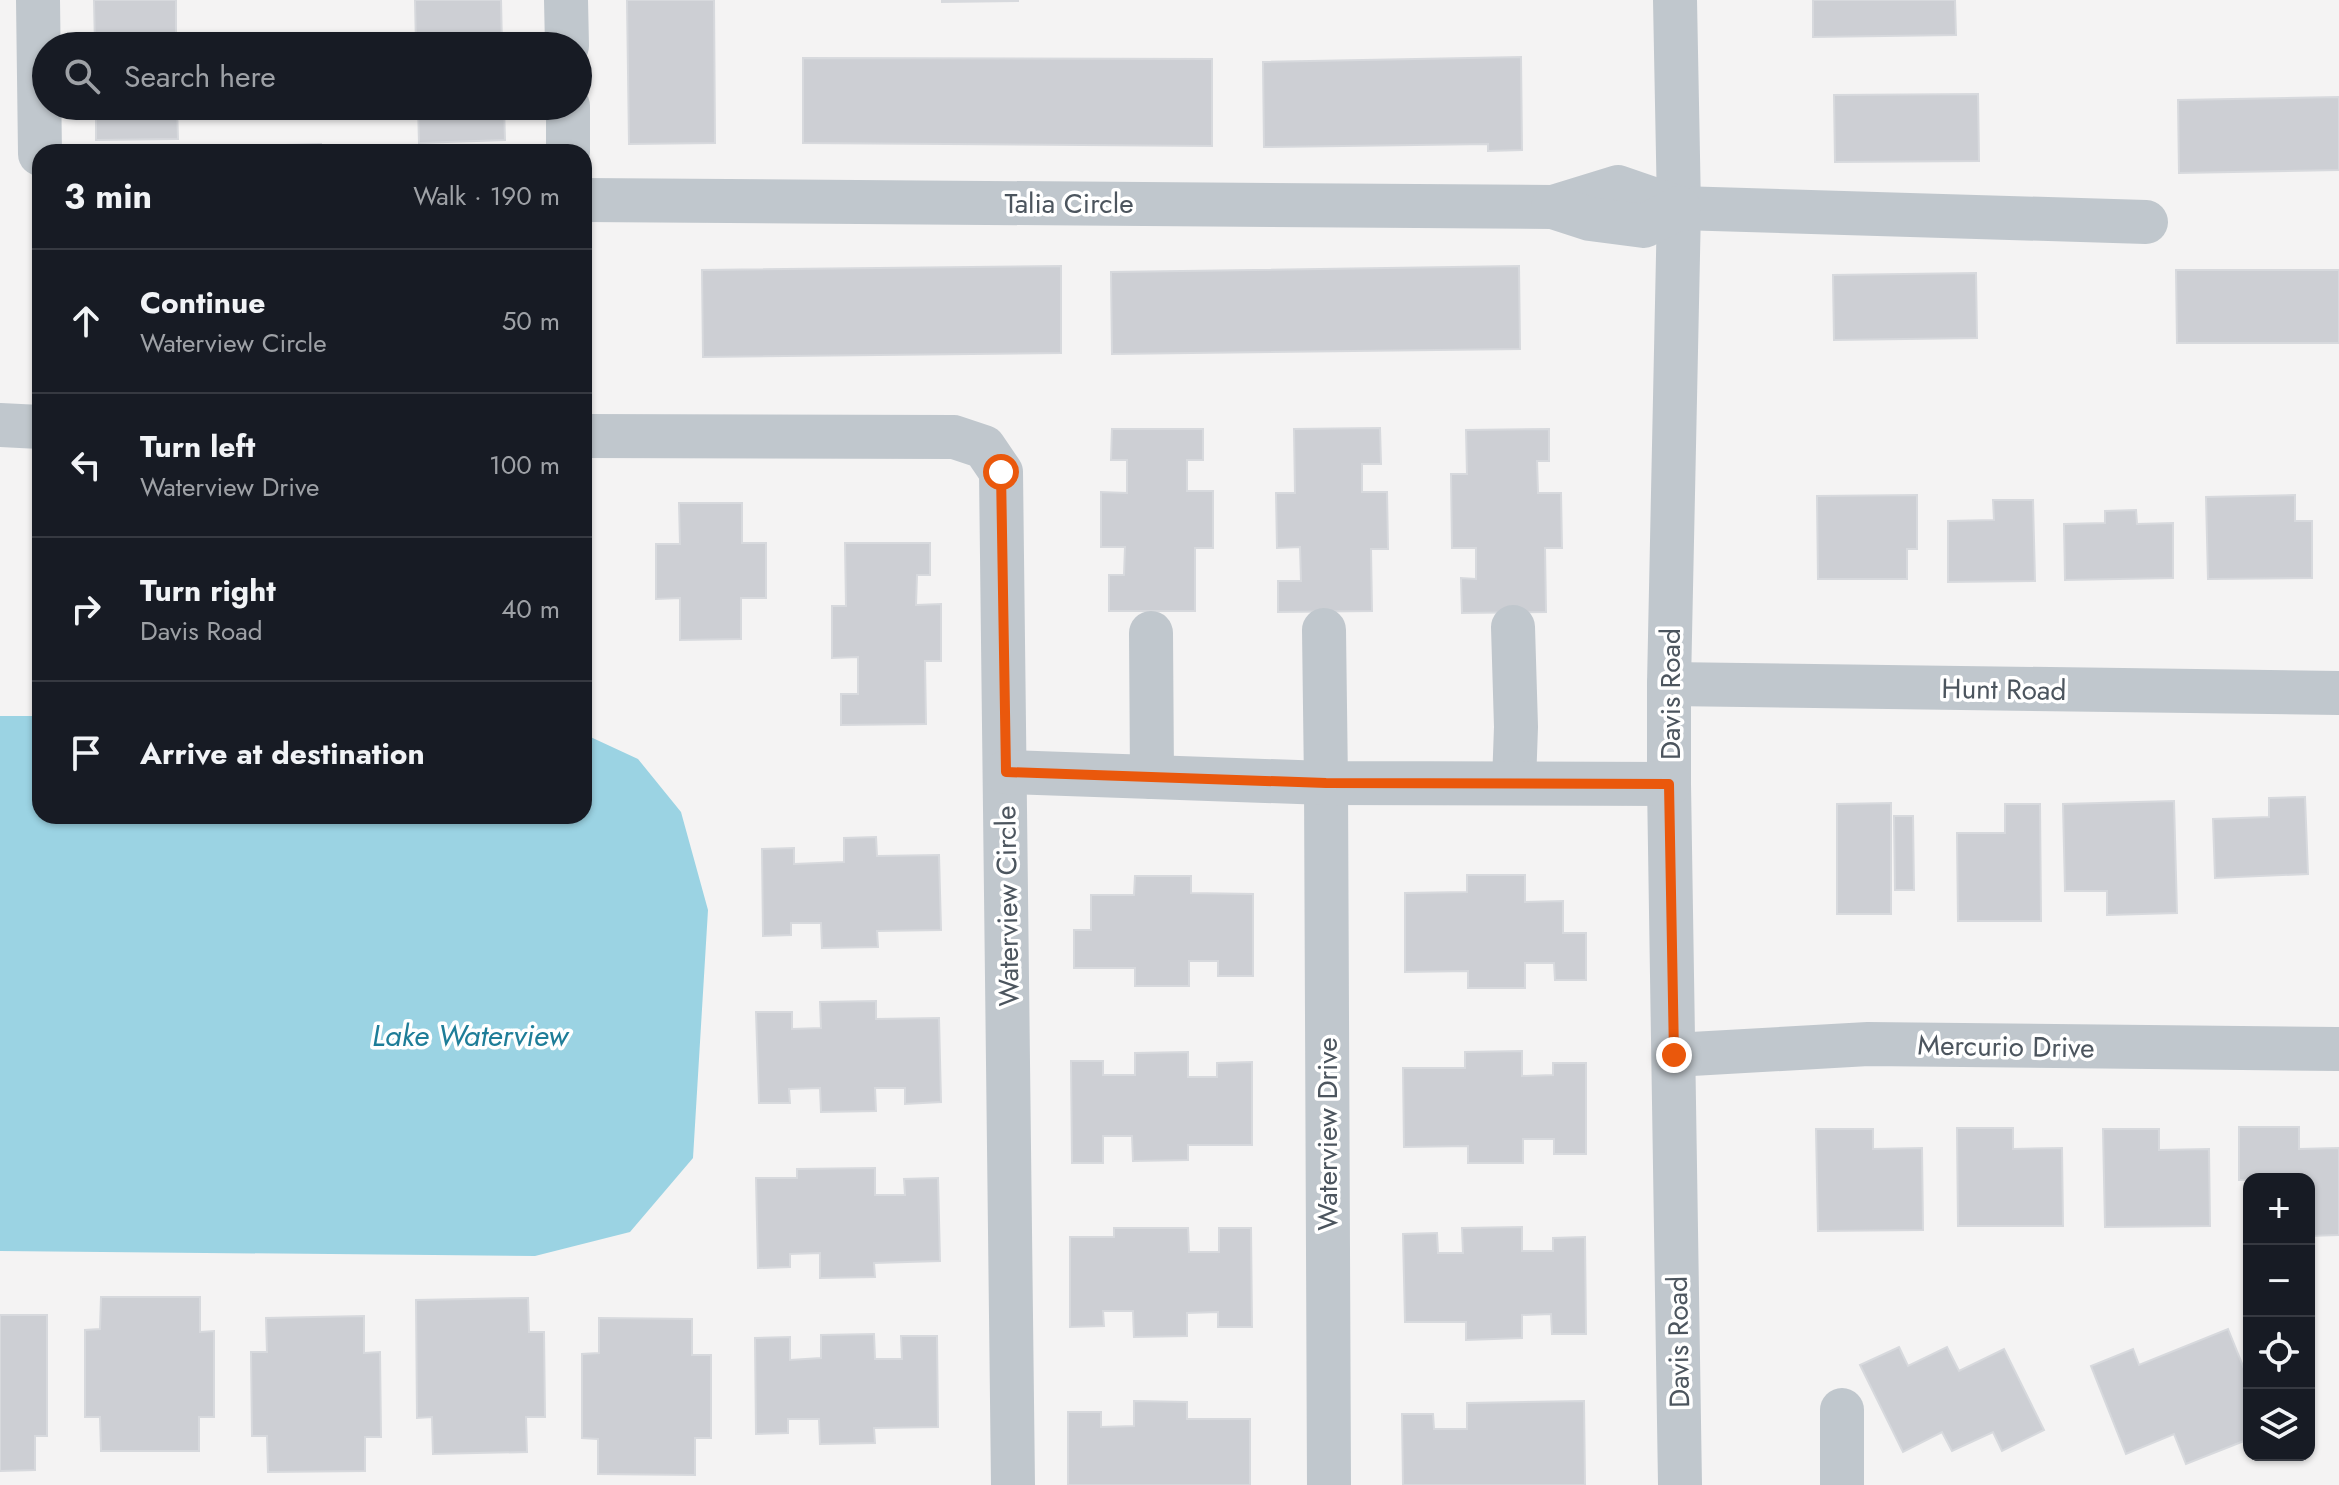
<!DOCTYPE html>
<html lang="en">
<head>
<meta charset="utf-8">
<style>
  :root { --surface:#171b24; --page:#20242c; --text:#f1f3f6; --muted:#9ea1a6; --line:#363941 }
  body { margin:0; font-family:Jost,sans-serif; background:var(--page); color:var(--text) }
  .controls { position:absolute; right:24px; bottom:24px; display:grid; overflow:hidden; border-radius:16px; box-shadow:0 2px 6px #0004 }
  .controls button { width:72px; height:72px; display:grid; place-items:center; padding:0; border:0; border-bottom:2px solid var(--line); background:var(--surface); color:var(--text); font:40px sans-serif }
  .stop { position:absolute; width:24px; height:24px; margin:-18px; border:6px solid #ea580c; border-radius:50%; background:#fff }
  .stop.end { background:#ea580c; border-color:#fff; box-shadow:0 2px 8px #0008 }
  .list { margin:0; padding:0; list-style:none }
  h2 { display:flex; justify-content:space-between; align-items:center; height:104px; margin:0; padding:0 32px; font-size:34px }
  h2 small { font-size:26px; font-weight:400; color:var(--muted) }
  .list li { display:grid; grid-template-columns:52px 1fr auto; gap:24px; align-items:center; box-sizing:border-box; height:144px; padding:0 32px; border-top:2px solid var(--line) }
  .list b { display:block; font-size:30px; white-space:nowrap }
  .list p { margin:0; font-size:26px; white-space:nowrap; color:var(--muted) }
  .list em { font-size:26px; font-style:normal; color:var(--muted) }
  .icon { flex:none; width:44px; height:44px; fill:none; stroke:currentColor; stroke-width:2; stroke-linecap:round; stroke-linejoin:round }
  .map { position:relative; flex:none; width:2339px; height:1485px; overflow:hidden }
  .search { position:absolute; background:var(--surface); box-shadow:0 2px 6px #0004; left:32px; top:32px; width:560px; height:88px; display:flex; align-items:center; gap:20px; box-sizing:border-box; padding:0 28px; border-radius:44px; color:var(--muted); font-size:30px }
  .panel { position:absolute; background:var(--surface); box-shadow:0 2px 6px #0004; left:32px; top:144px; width:560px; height:680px; border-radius:24px }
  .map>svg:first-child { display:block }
</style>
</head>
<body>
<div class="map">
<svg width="2339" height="1485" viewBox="0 0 2339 1485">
  <rect width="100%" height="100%" fill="#f4f3f3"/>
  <polygon fill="#9bd3e3" points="0,716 40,716 40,816 584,816 584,734 638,759 681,812 708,910 693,1158 630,1232 535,1256 0,1251"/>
  <g fill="#cdcfd4" stroke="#d7d9dd" stroke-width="2">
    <polygon points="94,0 176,0 176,46 95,46"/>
    <polygon points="415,0 501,0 502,46 416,46"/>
    <polygon points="627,0 714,0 715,143 629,144"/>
    <polygon points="942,0 1018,0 1018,1 942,2"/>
    <polygon points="1813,0 1955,0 1956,35 1813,37"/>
    <polygon points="1521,57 1522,150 1488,151 1488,144 1264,147 1263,62"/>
    <polygon points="803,58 1212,59 1212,146 803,143"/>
    <polygon points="1978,94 1979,161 1835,162 1834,95"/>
    <polygon points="2339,97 2339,170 2179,173 2178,100"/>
    <polygon points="96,106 177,106 178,139 96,140"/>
    <polygon points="418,106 504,106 505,140 419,143"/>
    <polygon points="321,144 321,152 286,152 286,145"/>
    <polygon points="1061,266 1061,353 703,357 702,270"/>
    <polygon points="1519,266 1520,349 1112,354 1111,272"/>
    <polygon points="2176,270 2339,270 2339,343 2177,343"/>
    <polygon points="1976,273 1977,338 1834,340 1833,275"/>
    <polygon points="1380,428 1381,464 1362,464 1362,492 1387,492 1388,549 1371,549 1372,611 1278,612 1278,581 1301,581 1300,547 1277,548 1276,493 1295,493 1294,429"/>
    <polygon points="1112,429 1203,429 1203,460 1187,460 1187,491 1213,491 1213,548 1195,548 1195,611 1109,611 1109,575 1124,575 1125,547 1101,547 1101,492 1127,493 1127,460 1111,460"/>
    <polygon points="1549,429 1549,461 1537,461 1538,493 1561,493 1562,548 1545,548 1546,612 1462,613 1461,578 1476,579 1476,548 1452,548 1451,474 1467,474 1466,430"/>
    <polygon points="1917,495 1917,549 1907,549 1907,579 1818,579 1817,496"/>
    <polygon points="2295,495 2295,521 2312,521 2312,578 2208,579 2206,497"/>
    <polygon points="1993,500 2033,500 2035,581 1948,582 1948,521 1994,520"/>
    <polygon points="679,503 742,503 742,543 766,543 766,598 741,598 741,639 680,640 680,598 656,599 656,544 680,544"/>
    <polygon points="2136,510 2137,524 2173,523 2173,578 2065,580 2064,524 2105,523 2105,511"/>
    <polygon points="845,543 930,543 930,575 917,575 916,605 941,604 941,661 925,661 926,724 841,725 841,694 858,694 858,657 832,658 832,606 846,606"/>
    <polygon points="584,563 590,563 589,617 584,617"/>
    <polygon points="2305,797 2308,874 2215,878 2213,819 2269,817 2269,798"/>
    <polygon points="2174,801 2177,913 2107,915 2107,891 2065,891 2063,804"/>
    <polygon points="1891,803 1891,914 1837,914 1837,804"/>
    <polygon points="2005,804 2040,804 2041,921 1958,921 1957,833 2005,833"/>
    <polygon points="1894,816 1913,816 1914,890 1895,890"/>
    <polygon points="876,837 877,856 939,855 941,930 877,931 878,947 822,948 821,923 791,923 791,935 763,936 762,849 794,848 794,864 844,862 844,838"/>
    <polygon points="1467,875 1525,875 1525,902 1563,901 1563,933 1586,933 1586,980 1555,980 1554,963 1525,963 1525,988 1468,988 1468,971 1405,972 1405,893 1467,892"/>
    <polygon points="1135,876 1191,876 1191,893 1253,894 1253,976 1218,976 1218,961 1189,961 1189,986 1135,986 1135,968 1074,968 1074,930 1091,930 1091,895 1134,895"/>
    <polygon points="876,1001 876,1019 939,1018 941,1102 905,1104 905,1088 875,1088 876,1111 821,1112 820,1088 789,1089 790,1103 759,1103 756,1012 792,1012 792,1029 821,1028 820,1002"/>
    <polygon points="1522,1051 1522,1076 1553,1075 1553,1063 1586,1063 1586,1154 1554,1154 1554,1139 1523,1139 1523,1163 1468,1163 1468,1146 1404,1147 1403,1068 1465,1068 1465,1052"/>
    <polygon points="1188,1052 1188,1077 1217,1077 1217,1063 1252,1062 1252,1145 1188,1145 1188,1160 1133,1161 1132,1136 1103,1136 1103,1163 1072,1163 1071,1061 1103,1061 1103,1075 1135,1075 1135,1053"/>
    <polygon points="2239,1127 2299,1127 2299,1149 2339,1148 2339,1235 2309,1236 2309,1179 2239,1180"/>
    <polygon points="1957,1128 2013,1128 2013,1149 2062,1148 2063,1226 1958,1226"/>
    <polygon points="1816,1129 1873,1129 1873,1149 1922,1148 1923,1230 1818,1231"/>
    <polygon points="2103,1129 2159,1129 2159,1150 2209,1149 2210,1226 2105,1227"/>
    <polygon points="875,1168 875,1195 905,1195 904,1179 938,1178 940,1261 874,1263 875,1277 820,1278 820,1253 790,1254 790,1267 758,1268 756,1178 797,1178 797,1169"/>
    <polygon points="1522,1227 1522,1251 1553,1251 1553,1238 1585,1237 1586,1334 1552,1334 1551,1314 1522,1315 1522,1338 1466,1340 1466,1322 1405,1322 1403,1234 1437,1233 1438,1253 1463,1253 1462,1228"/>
    <polygon points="1114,1228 1188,1228 1189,1252 1219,1252 1219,1228 1251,1228 1252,1327 1218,1327 1218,1312 1187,1313 1187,1336 1134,1337 1133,1311 1103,1311 1104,1326 1070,1327 1070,1237 1114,1237"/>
    <polygon points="101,1297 200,1297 200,1332 214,1331 214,1417 199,1417 199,1451 101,1451 100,1417 85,1417 85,1330 100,1329"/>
    <polygon points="528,1298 529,1332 544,1332 545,1417 526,1417 527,1452 433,1454 432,1417 417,1418 416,1300"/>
    <polygon points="0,1315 47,1315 47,1436 35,1436 35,1470 0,1471"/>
    <polygon points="364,1316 364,1353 380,1352 381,1437 365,1437 365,1471 268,1472 267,1436 252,1436 251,1352 267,1352 266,1318"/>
    <polygon points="599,1318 692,1319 692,1355 711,1355 711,1438 695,1438 695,1475 598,1474 598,1439 582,1438 582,1354 599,1353"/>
    <polygon points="2228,1329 2249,1381 2249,1439 2186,1464 2174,1434 2126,1454 2091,1366 2133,1349 2139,1365"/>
    <polygon points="874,1334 875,1359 902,1359 901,1336 937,1336 938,1427 874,1428 875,1443 820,1444 819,1419 788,1419 788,1433 756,1434 755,1338 790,1337 790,1360 821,1358 821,1335"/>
    <polygon points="1899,1347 1908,1366 1947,1347 1959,1371 2004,1349 2044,1430 2002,1451 1993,1432 1952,1451 1942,1432 1903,1452 1860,1365"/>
    <polygon points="1134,1401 1187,1402 1187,1419 1250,1419 1250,1485 1068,1485 1068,1412 1101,1412 1101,1427 1134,1426"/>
    <polygon points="1584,1401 1585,1485 1403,1485 1402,1414 1433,1414 1434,1429 1467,1429 1467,1403"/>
  </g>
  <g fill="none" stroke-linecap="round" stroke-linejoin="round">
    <g stroke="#c0c7cd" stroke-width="44">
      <polyline points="38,0 40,154"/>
      <polyline points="566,0 567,46"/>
      <polyline points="1675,0 1679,208 1669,684 1669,784 1680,1485"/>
      <polyline points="568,106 568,152"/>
      <polyline points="584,200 1553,207 1618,187 1679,208 2146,222"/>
      <polyline points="1553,207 1590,219 1644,226 1679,208"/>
      <polyline points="0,425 40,427"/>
      <polyline points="584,436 954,437 984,447 1001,472 1013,1485"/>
      <polyline points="1513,627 1516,727 1514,783"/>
      <polyline points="1324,630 1326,783 1329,1485"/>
      <polyline points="1151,633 1152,777"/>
      <polyline points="1669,684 2339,693"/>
      <polyline points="1006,772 1326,783 1669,784"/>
      <polyline points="1674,1055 1868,1044 2337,1049"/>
      <polyline points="1842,1410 1842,1485"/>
    </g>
  </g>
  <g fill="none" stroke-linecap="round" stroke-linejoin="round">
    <polyline stroke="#ea580c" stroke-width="10" points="1001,472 1006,772 1326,783 1669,784 1674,1055"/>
  </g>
  <g text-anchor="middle" stroke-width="7" stroke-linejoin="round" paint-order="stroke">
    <g font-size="28" fill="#4c555e" stroke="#fff">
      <text x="1069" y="213">Talia Circle</text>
      <text transform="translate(2004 689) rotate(1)" y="10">Hunt Road</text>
      <text transform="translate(1670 694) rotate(-90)" y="10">Davis Road</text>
      <text transform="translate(1007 906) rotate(-91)" y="10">Waterview Circle</text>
      <text transform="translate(2006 1046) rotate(1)" y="10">Mercurio Drive</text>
      <text transform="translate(1327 1134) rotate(-90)" y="10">Waterview Drive</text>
      <text transform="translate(1678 1342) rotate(-91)" y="10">Davis Road</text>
    </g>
    <g font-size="30" font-style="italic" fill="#1e7d98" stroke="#fff">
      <text x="470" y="1046">Lake Waterview</text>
    </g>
  </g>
</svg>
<div class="controls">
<button>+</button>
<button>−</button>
<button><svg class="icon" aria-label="locate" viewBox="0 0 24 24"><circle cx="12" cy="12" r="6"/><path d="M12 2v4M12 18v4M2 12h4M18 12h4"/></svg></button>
<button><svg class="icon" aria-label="layers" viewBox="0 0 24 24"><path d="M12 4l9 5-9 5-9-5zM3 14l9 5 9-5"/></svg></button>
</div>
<div class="stop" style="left:1001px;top:472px"></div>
<div class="stop end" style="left:1674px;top:1055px"></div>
<div class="search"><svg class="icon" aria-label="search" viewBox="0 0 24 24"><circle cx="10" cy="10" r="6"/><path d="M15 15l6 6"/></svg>Search here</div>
<section class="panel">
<h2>3 min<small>Walk · 190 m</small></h2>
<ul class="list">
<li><svg class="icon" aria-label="ahead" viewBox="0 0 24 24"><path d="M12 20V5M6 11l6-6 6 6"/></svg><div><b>Continue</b><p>Waterview Circle</p></div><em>50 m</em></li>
<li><svg class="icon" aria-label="left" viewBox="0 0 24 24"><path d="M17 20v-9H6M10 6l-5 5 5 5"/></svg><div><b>Turn left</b><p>Waterview Drive</p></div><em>100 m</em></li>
<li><svg class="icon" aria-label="right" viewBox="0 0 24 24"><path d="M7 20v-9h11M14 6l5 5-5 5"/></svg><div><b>Turn right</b><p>Davis Road</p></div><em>40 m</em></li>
<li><svg class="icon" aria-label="arrive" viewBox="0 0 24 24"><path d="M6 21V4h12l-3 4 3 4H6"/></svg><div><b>Arrive at destination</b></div></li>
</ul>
</section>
</div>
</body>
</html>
